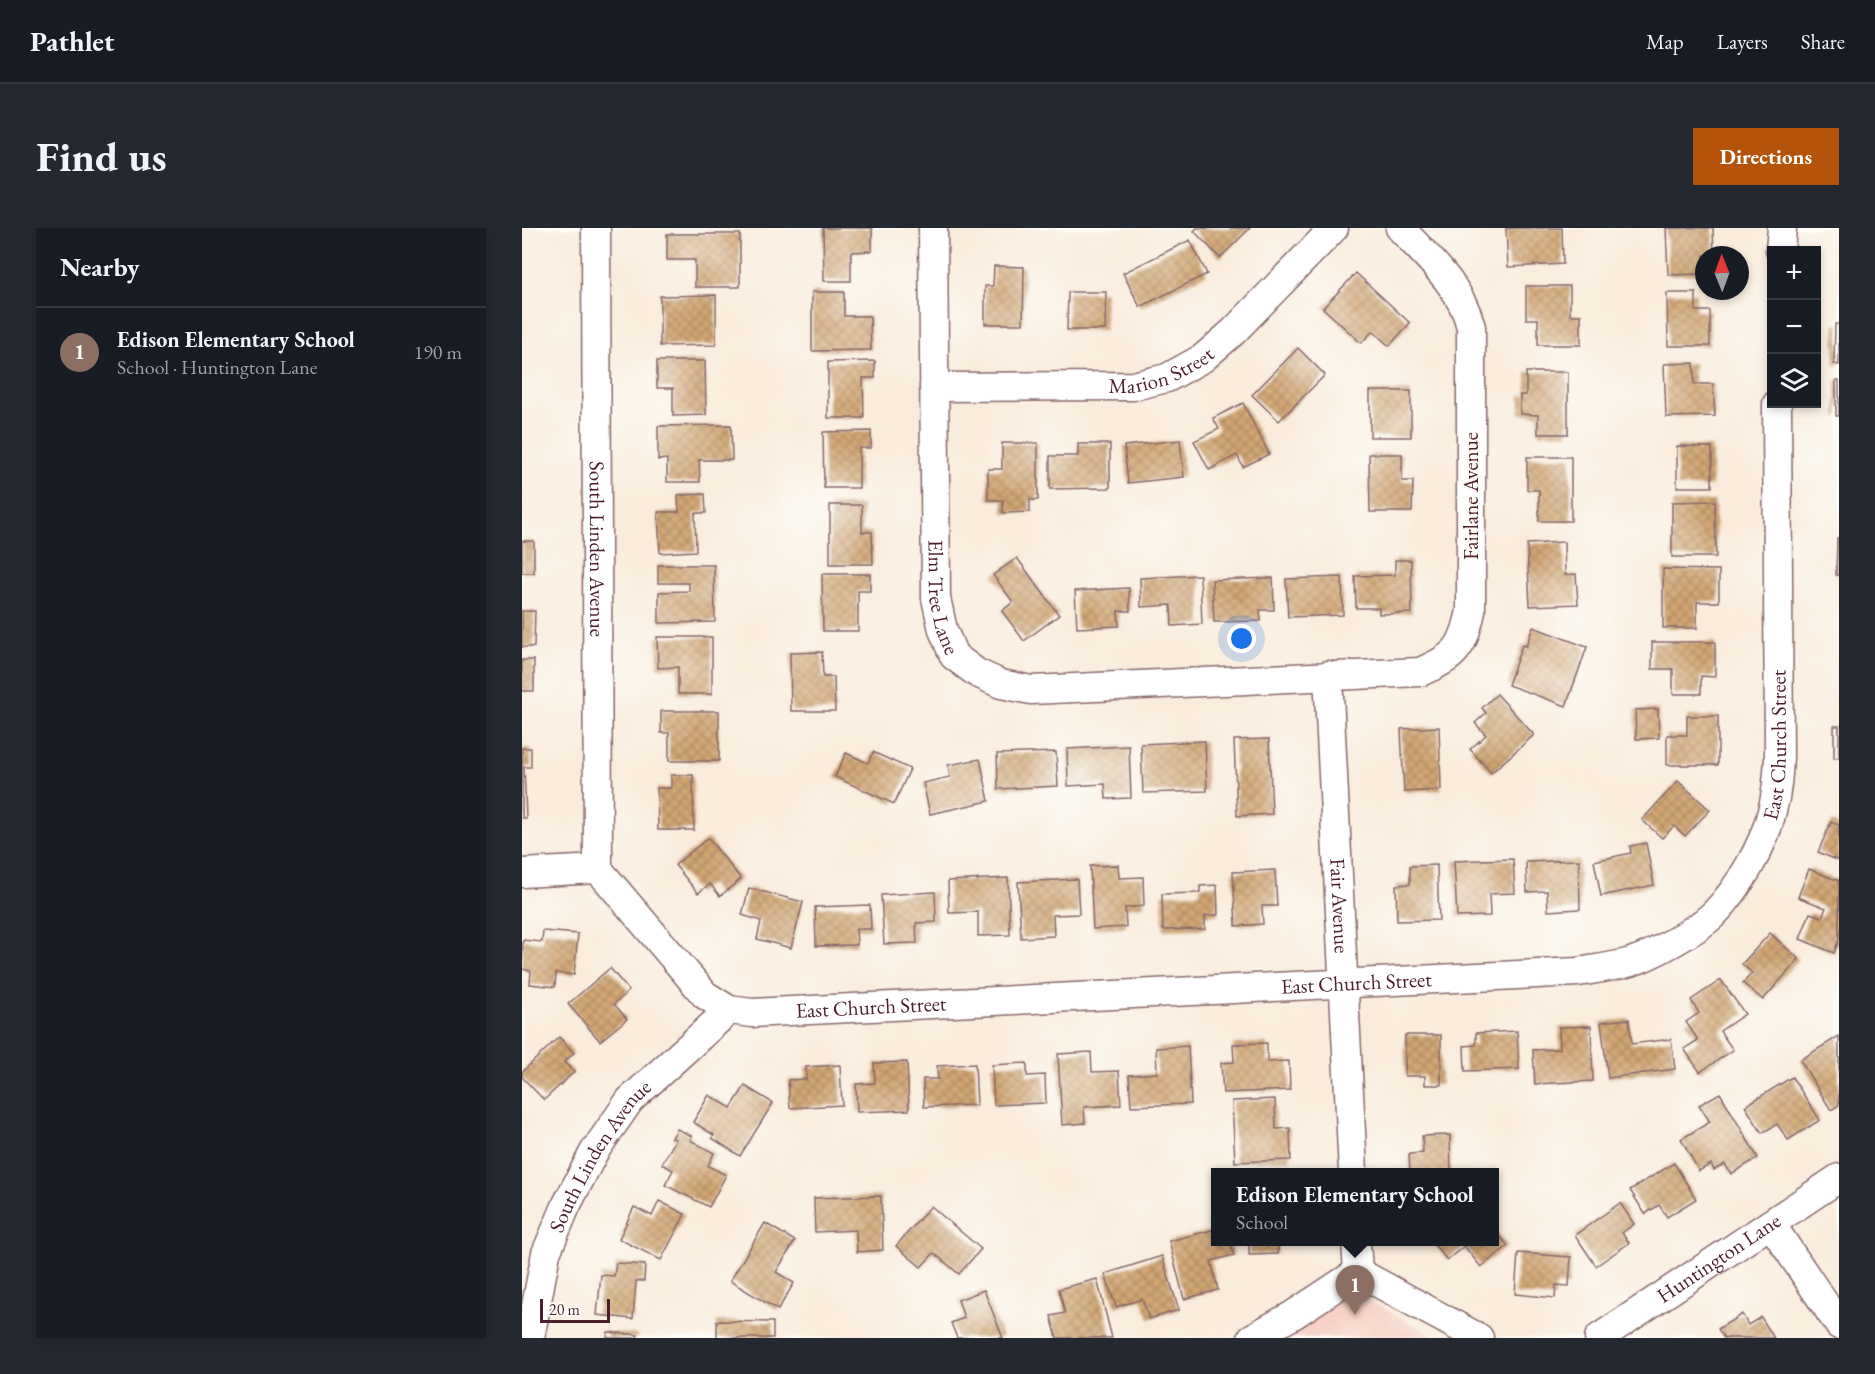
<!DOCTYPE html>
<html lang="en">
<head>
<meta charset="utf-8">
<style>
  :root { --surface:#171b24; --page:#242831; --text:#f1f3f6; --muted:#9ea1a6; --line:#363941; --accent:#b45309 }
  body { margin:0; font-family:"EB Garamond",serif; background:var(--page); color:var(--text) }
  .controls { position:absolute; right:18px; top:18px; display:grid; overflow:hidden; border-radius:0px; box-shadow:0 3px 9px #0003 }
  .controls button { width:54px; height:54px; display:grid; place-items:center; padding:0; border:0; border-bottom:2px solid var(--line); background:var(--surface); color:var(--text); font:30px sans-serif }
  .compass { position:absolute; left:1173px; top:18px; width:54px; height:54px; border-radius:50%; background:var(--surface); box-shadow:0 3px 9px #0003; rotate:359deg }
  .scale { position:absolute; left:18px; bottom:15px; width:70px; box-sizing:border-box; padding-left:6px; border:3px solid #4a1f2b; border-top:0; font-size:16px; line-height:21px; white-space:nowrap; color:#4a1f2b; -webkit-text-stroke:4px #fdfcf7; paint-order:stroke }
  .you { position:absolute; left:720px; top:411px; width:21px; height:21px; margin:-15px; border:4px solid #fff; border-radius:50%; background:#1a73e8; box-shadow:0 0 0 9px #1a73e833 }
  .badge { display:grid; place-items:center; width:39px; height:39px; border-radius:50%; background:var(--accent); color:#fff; font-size:20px; font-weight:700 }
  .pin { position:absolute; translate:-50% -50px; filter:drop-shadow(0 2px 3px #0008) }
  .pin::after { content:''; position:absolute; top:32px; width:21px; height:18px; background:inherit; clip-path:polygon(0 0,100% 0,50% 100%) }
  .popup { position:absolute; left:689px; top:940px; width:288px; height:78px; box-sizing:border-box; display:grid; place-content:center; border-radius:0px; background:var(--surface); filter:drop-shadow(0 2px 4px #0005); font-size:20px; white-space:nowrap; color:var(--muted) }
  .popup b { font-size:22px; color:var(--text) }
  .popup::after { content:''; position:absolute; left:50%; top:100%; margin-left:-12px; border:12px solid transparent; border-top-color:var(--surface) }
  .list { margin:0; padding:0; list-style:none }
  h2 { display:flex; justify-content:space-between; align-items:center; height:78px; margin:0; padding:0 24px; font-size:26px }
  h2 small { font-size:20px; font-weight:400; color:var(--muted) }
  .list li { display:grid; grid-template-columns:39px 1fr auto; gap:18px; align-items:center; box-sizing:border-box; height:90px; padding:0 24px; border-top:2px solid var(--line) }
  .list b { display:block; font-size:22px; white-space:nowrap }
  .list p { margin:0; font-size:20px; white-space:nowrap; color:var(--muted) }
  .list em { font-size:20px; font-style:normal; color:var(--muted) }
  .icon { flex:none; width:33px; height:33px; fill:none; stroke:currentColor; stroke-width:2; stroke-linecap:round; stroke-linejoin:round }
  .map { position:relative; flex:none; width:1317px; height:1110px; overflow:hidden; border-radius:0px }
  header { display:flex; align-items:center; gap:36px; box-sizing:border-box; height:84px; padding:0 30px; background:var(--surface); border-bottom:2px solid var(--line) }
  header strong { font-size:28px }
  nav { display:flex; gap:33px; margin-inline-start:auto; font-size:21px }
  .intro { display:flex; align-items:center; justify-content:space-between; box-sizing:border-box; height:144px; padding:0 36px }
  h1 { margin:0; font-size:42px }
  .button { padding:15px 27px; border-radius:0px; background:var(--accent); color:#fff; font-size:21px; font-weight:700 }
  main { display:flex; gap:36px; padding:0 36px }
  aside { flex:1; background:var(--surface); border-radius:0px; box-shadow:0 3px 9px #0003 }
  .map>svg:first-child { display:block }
</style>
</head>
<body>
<header>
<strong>Pathlet</strong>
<nav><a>Map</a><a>Layers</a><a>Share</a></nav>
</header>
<div class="intro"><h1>Find us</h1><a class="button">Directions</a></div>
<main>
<aside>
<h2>Nearby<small></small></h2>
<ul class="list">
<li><span class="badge" style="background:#8d6e63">1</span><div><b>Edison Elementary School</b><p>School · Huntington Lane</p></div><em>190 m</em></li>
</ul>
</aside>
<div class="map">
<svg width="1317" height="1110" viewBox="0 0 1317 1110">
  <defs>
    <pattern id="building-cross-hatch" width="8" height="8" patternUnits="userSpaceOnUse" patternTransform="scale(1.5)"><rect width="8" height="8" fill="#d2a775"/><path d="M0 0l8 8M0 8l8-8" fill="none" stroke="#ac8760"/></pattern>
  </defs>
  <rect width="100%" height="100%" fill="#fdfcf7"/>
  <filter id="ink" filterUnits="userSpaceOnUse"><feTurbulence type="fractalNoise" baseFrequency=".0167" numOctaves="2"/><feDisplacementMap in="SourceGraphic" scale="12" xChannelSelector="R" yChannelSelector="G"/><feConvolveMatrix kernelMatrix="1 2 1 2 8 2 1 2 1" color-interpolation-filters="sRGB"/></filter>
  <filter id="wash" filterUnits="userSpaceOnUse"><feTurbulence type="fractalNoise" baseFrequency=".008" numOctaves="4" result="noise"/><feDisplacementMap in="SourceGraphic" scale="24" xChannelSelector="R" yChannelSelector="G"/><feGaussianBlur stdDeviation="1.35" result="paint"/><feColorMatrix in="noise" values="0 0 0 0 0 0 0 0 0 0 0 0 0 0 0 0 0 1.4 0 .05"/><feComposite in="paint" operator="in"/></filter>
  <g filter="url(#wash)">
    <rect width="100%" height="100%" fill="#f9ecdc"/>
    <polygon fill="#f6d1c5" points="833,1064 916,1110 750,1110"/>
    <g id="blocks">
      <g fill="url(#building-cross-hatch)">
        <polygon points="301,0 350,0 350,23 329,24 329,53 302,53"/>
        <polygon points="675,0 728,0 698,30 672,3"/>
        <polygon points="984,0 1040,0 1041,36 986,39"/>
        <polygon points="1144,0 1191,0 1192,27 1182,27 1182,46 1146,47"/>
        <polygon points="145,6 218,6 218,59 173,59 173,32 145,32"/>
        <polygon points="668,12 685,46 618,79 601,45"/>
        <polygon points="472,38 502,39 501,96 463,96 463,58 471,58"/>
        <polygon points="834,45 888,95 867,118 851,103 839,115 801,80"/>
        <polygon points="1004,58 1048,58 1048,87 1059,87 1059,117 1016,117 1016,91 1004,91"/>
        <polygon points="290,64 322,64 322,88 348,88 349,122 290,123"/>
        <polygon points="546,64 584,64 583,102 545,102"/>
        <polygon points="1145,65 1174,65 1174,83 1188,83 1188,118 1146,118"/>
        <polygon points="194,67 194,117 138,118 138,68"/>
        <polygon points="1313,96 1317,96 1317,137 1312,136"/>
        <polygon points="776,120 803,147 757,193 730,167"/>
        <polygon points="135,133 183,133 184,187 151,188 151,160 135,160"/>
        <polygon points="353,133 353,150 341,150 342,190 306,190 306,134"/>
        <polygon points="1172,135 1172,156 1191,156 1193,188 1144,189 1142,136"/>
        <polygon points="1004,144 1046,144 1046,206 1016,206 1016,187 998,186 998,167 1004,167"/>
        <rect x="1314" y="152" width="3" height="36"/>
        <rect x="848" y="163" width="41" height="46"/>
        <polygon points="721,175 747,226 721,239 715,227 687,242 672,213 697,201 691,190"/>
        <polygon points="209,197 210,232 177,232 178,254 145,254 145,231 136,232 136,198"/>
        <polygon points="349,203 349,220 337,220 337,260 302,260 301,204"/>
        <polygon points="658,212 662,249 606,255 602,218"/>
        <polygon points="480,215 516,215 516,272 508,272 508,284 481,285 481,272 466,272 466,241 480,241"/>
        <polygon points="556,216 588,216 588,260 528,261 528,228 556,228"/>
        <polygon points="1155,218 1190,219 1190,259 1155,259"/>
        <polygon points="847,226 880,226 880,253 891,253 890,284 848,284"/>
        <polygon points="1005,229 1049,229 1049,293 1017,293 1017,262 1005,262"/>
        <polygon points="183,266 184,285 173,285 174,323 138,325 136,284 157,284 156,267"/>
        <polygon points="1193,273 1194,329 1150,329 1150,274"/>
        <polygon points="308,277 340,277 340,304 350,304 351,336 308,336"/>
        <polygon points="1315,310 1317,310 1317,347 1314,347"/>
        <rect x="0" y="313" width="12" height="32"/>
        <polygon points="1042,314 1043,347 1054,346 1056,376 1008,378 1005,316"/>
        <polygon points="495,330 537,387 502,413 480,383 491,374 471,347"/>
        <polygon points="873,332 889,332 890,385 857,386 857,380 834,380 833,348 873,347"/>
        <polygon points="136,337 192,337 193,394 137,395 137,364 167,363 167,355 136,355"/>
        <polygon points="1141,341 1197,342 1197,374 1175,374 1175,400 1141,400"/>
        <polygon points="300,346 348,346 348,363 336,363 336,403 301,403"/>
        <polygon points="678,347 680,396 650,398 649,377 619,379 618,350"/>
        <polygon points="820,349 821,387 766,389 764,351"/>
        <polygon points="751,350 752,382 738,382 739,393 692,394 690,352"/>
        <polygon points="607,360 608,383 596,383 597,398 555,400 553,363"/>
        <polygon points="0,383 13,383 12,419 0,419"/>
        <polygon points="1011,399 1065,419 1044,478 986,457 1000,417 1004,418"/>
        <polygon points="135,409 190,409 190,466 156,466 156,439 136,440"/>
        <polygon points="1130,414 1193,414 1193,449 1179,448 1179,466 1151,466 1151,441 1130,441"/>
        <polygon points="300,424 301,449 312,449 313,483 269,483 268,425"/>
        <rect x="0" y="432" width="12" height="31"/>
        <polygon points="975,466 1012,507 969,545 948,521 964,507 953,495 964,485 960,480"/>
        <polygon points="1136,481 1137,510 1114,511 1113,482"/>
        <polygon points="139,483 197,483 197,533 147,533 147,505 139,505"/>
        <polygon points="1165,488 1196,488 1196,537 1145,537 1145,507 1165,507"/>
        <rect x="1312" y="498" width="5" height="32"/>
        <polygon points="917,499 919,562 882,564 879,501"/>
        <polygon points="747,511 750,586 715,588 712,512"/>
        <polygon points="683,513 685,563 621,565 619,516"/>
        <polygon points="607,518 609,570 584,571 583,556 546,558 545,521"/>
        <polygon points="0,520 9,520 9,539 2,539 4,590 0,590"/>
        <polygon points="351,524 388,541 372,576 313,549 324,525 346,535"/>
        <polygon points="534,524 536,558 476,561 475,526"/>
        <polygon points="458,531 467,573 408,586 401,555 428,549 426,537"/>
        <polygon points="149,547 171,547 172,602 136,602 135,560 149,560"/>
        <polygon points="1156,553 1188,582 1163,608 1152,598 1140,610 1120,592"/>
        <polygon points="1309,594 1317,597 1317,633 1296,624"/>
        <polygon points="186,610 219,651 198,668 188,656 176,665 153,637"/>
        <polygon points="1124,615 1132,657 1079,668 1072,633 1109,625 1108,618"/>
        <polygon points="991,631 993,665 967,666 968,688 935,689 932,633"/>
        <polygon points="1057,632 1058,681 1026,683 1025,663 1005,664 1004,634"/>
        <polygon points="596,637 597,650 621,649 622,678 603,680 604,699 571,701 568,638"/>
        <polygon points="915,637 917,692 875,693 874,657 888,656 888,638"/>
        <polygon points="1287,641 1317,653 1317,711 1312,725 1278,711 1288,685 1300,689 1304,680 1276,669"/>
        <polygon points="753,642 755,678 740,678 741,696 714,698 711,644"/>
        <polygon points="486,650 488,707 456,708 456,684 427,685 426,653"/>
        <polygon points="555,651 557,686 531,687 532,708 499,710 496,654"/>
        <polygon points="695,657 696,687 683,688 683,701 641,702 640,666 678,665 678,658"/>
        <polygon points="227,660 281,674 269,720 235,711 239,693 220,687"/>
        <polygon points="413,664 414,694 394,695 395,715 362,716 359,667"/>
        <polygon points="348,677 349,701 334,701 335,717 294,718 293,679"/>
        <polygon points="21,703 56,706 52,747 34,745 33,759 8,756 9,743 0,741 1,712 20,714"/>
        <polygon points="1248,705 1277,731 1241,772 1221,755 1230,745 1220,736"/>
        <polygon points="88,740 107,763 92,776 105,791 78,813 46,776"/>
        <polygon points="1199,752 1223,786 1198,803 1211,822 1178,844 1162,821 1176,812 1164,794 1177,785 1169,772"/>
        <polygon points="1107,791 1110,816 1149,811 1153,841 1086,850 1079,794"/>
        <polygon points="1069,798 1071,853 1013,856 1011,822 1038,821 1037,799"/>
        <polygon points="995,803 997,841 943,843 942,818 954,817 954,805"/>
        <polygon points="883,807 919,807 919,857 903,857 903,848 883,848"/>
        <polygon points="1317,808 1317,877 1309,882 1278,832"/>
        <polygon points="37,809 52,825 42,834 52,844 22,872 0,849 0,844"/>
        <polygon points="745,815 745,834 767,833 768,862 701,865 699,835 712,834 711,816"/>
        <polygon points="666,818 669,876 609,878 607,847 635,845 634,820"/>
        <polygon points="569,824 570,844 597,843 599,877 562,879 563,895 540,897 536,826"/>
        <polygon points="385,834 387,882 335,884 334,856 353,855 352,835"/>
        <polygon points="505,835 505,848 523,847 524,875 472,877 470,837"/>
        <polygon points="453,836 455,877 402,879 401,851 416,851 415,838"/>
        <polygon points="318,837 320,877 268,880 266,852 284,851 284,839"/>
        <polygon points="1270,849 1298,892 1266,912 1255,896 1240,905 1223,878"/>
        <polygon points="223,858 251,875 218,928 190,910 192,907 171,894 187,867 209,880"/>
        <polygon points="1198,865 1236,930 1209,946 1203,936 1192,942 1189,936 1177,943 1159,911 1188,894 1177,877"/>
        <polygon points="753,871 754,901 768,900 769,932 713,934 710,873"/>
        <polygon points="155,901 170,908 168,912 192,925 186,938 204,947 187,979 143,957 151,942 140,936 154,911 150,910"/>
        <polygon points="928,907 929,944 888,944 887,926 901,925 900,908"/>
        <polygon points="1152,935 1174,971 1145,989 1137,977 1123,986 1108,962"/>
        <polygon points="359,968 361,1022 335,1024 334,1002 293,1004 292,970"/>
        <polygon points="137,973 163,986 139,1032 97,1011 112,979 130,988"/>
        <polygon points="1098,975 1112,996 1100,1005 1107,1015 1074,1038 1053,1007"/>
        <polygon points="409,978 459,1021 437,1046 412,1025 399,1039 374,1018"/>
        <polygon points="243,995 273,1013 254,1044 272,1055 256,1082 208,1053"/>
        <polygon points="694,1001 694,1014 708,1014 712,1027 689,1033 696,1062 662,1071 647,1013"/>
        <polygon points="972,1001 986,1018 959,1039 942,1018 925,1032 910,1014 972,1014"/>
        <polygon points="727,1014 756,1014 756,1026 727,1027"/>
        <polygon points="996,1025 1049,1029 1047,1058 1034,1057 1033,1070 993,1066"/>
        <polygon points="640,1028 657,1082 627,1091 620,1071 594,1079 583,1046"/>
        <polygon points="94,1035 123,1037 122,1053 114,1053 111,1091 75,1087 79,1047 92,1048"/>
        <polygon points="575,1051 590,1110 535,1110 529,1088 543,1085 537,1061"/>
        <polygon points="462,1062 481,1110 435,1110 429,1095 442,1090 436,1072"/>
        <polygon points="1220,1086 1226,1097 1239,1089 1252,1110 1202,1110 1196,1101"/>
        <polygon points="195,1093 251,1094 251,1110 195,1110"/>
        <polygon points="86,1104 116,1107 115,1110 85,1110"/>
      </g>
    </g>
  </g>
  <g filter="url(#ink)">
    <use href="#blocks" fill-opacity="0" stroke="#876769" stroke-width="1.5"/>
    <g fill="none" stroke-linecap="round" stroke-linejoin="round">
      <g stroke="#876769" stroke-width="31">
        <g id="minor">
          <path id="s1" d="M74,0L76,641"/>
          <path id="s2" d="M411,0L414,370L421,402L432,428L455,445L479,456L509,462L898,444C934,429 941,420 949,383V99C939,58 906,30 878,0"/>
          <polyline points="1258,22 1260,0"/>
          <path id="s3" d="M412,159L611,158L645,150L681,130L711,104L812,0"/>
          <path id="s4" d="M806,447L831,944"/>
          <path id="s5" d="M0,645L76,641L183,767L207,782L230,785L1055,744C1073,741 1092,739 1109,734C1133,726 1174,703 1192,686C1217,660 1242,618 1250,583C1255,565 1256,548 1257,529L1255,176"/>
          <polyline points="1249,996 1317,1097"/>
          <polyline points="834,1014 836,1044"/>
          <polyline points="836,1044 957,1110"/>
          <path id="s6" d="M8,1110L24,1025L45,976L72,924L108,872L207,782"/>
          <polyline points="730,1110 771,1087 836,1044"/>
          <path id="s7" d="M1077,1110L1317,950"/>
        </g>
      </g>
      <use href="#minor" stroke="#fff" stroke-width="28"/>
    </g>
  </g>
  <g text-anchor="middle" stroke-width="4.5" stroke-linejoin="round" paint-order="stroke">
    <g font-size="21" fill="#4a1f2b" stroke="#fdfcf7">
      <text dy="7" stroke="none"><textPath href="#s3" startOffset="230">Marion Street</textPath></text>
      <text transform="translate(949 268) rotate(-90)" y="7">Fairlane Avenue</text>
      <text dy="7" stroke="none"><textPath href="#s1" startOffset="321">South Linden Avenue</textPath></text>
      <text dy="7" stroke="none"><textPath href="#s2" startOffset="370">Elm Tree Lane</textPath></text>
      <text dy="7" stroke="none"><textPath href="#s5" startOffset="1456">East Church Street</textPath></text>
      <text dy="7" stroke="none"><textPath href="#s4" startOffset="231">Fair Avenue</textPath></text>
      <text dy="7" stroke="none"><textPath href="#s5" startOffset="898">East Church Street</textPath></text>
      <text dy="7" stroke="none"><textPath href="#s5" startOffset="412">East Church Street</textPath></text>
      <text dy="7" stroke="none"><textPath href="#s6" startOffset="198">South Linden Avenue</textPath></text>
      <text dy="7" stroke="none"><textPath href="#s7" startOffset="144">Huntington Lane</textPath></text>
    </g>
  </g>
</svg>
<div class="controls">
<button>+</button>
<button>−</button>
<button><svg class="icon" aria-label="layers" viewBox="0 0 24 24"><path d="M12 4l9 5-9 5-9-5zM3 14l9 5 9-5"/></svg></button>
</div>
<svg class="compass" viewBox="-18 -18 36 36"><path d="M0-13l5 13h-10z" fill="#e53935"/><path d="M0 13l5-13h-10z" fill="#9ea1a6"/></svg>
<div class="scale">20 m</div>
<div class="you"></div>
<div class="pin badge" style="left:833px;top:1087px;background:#8d6e63">1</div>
<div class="popup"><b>Edison Elementary School</b>School</div>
</div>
</main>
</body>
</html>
